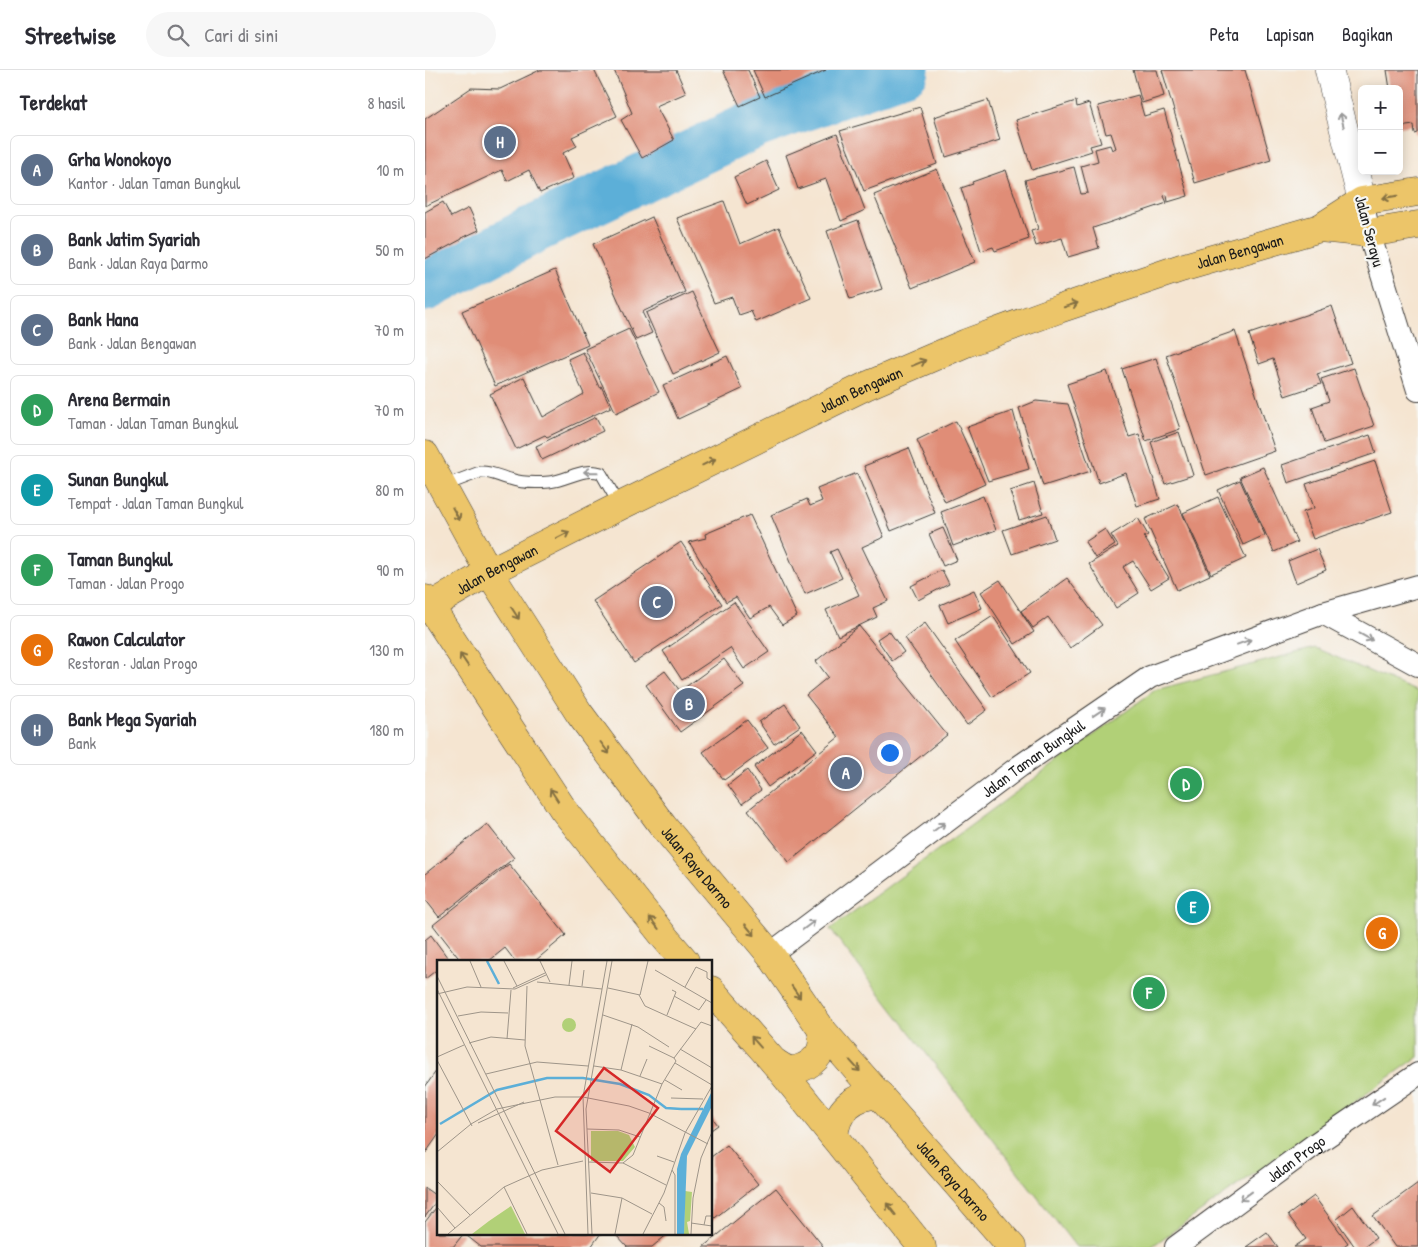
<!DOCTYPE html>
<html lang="id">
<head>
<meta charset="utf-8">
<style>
  :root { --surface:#fff; --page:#f7f7f7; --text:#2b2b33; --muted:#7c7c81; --line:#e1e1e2; --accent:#0f766e }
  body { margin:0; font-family:"Patrick Hand",sans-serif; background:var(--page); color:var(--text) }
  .controls { position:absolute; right:15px; top:15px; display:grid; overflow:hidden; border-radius:8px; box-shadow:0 2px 12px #0003 }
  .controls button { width:45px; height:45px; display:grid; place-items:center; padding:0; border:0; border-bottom:1px solid var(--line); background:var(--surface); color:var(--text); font:25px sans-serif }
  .you { position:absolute; left:464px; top:682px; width:18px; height:18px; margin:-12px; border:4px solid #fff; border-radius:50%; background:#1a73e8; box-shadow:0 0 0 8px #1a73e833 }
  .badge { display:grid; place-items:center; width:32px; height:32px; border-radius:50%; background:var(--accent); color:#fff; font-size:16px; font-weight:700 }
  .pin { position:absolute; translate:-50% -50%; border:2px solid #fff; box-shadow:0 1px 5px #0006 }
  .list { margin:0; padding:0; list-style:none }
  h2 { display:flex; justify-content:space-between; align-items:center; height:65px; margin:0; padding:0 20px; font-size:21px }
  h2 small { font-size:16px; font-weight:400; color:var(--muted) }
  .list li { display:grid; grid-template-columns:32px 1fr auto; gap:15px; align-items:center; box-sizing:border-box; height:70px; margin:0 10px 10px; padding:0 10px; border:1px solid var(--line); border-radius:8px }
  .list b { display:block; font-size:19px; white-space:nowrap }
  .list p { margin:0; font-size:16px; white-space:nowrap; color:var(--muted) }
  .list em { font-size:16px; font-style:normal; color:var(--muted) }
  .icon { flex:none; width:28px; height:28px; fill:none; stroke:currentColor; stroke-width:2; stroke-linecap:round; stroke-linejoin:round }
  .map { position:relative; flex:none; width:993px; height:1177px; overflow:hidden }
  header { display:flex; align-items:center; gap:30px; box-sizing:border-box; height:70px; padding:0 25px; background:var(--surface); border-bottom:1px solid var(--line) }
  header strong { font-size:24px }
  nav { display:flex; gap:28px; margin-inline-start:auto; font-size:18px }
  .search { width:350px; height:45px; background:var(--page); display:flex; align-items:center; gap:12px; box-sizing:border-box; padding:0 18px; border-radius:28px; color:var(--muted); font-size:19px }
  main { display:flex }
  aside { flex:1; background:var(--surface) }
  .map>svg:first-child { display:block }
</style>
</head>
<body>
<header>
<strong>Streetwise</strong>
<div class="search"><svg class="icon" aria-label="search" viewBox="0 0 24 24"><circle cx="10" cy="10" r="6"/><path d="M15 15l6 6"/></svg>Cari di sini</div>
<nav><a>Peta</a><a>Lapisan</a><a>Bagikan</a></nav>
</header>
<main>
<aside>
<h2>Terdekat<small>8 hasil</small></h2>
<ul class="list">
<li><span class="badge" style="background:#5c6f8a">A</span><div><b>Grha Wonokoyo</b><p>Kantor · Jalan Taman Bungkul</p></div><em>10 m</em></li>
<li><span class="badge" style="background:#5c6f8a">B</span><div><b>Bank Jatim Syariah</b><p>Bank · Jalan Raya Darmo</p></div><em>50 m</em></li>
<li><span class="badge" style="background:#5c6f8a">C</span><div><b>Bank Hana</b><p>Bank · Jalan Bengawan</p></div><em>70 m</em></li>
<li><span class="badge" style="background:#2e9e5b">D</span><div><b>Arena Bermain</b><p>Taman · Jalan Taman Bungkul</p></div><em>70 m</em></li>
<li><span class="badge" style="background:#0f9aa8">E</span><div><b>Sunan Bungkul</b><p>Tempat · Jalan Taman Bungkul</p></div><em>80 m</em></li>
<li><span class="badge" style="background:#2e9e5b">F</span><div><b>Taman Bungkul</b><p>Taman · Jalan Progo</p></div><em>90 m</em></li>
<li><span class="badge" style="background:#e8710a">G</span><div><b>Rawon Calculator</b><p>Restoran · Jalan Progo</p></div><em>130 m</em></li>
<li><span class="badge" style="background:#5c6f8a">H</span><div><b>Bank Mega Syariah</b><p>Bank</p></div><em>180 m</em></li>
</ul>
</aside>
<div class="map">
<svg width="993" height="1177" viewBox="0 0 993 1177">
  <rect width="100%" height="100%" fill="#f6f6f2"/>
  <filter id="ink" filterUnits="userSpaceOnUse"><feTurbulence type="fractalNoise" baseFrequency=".02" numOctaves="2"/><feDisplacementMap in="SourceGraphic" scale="10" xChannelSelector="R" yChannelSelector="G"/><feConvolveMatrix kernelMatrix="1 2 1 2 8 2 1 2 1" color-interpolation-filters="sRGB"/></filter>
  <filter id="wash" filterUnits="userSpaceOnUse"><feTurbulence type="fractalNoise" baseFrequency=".0096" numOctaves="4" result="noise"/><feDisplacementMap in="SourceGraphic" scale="20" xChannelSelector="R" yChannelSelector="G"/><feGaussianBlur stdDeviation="1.12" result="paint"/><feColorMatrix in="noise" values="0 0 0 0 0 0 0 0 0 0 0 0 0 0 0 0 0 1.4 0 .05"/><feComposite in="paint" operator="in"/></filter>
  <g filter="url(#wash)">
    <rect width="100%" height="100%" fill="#f5e5d1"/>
    <polygon fill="#b1d077" stroke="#66764a" points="890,578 993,622 993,987 726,1177 651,1177 405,859 730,620"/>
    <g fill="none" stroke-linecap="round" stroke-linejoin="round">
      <polyline stroke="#5cafd8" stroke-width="49" points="0,217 113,157 331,54 480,0"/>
    </g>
    <g id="blocks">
      <g fill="#e08d77">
        <polygon points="115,0 169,0 192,46 147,67 152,76 138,83 149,108 115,123 104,100 82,111 77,100 0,136 0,49 46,18 75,19"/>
        <polygon points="189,0 251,0 261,23 231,36 249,70 217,88 196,50 207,43"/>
        <polygon points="298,0 323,0 335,27 315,36"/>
        <polygon points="328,0 401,0 340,27"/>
        <polygon points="708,0 732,0 739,26 717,33"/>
        <polygon points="737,0 820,0 846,90 770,113"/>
        <polygon points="962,0 993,0 993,63 990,64 989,55 974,57 974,19 965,19"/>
        <polygon points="713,25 719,46 739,40 763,126 743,132 742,125 739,126 742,133 668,158 674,178 643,187 637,168 611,176 606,161 613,159 600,110 649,97 656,124 663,123 656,96 673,91 670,79 685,75 687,80 691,78 686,63 681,64 673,36"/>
        <polygon points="563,30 575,70 521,87 509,47"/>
        <polygon points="651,31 652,37 664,33 676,73 665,76 667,81 607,100 591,50"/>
        <polygon points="495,37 512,94 439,121 415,61"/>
        <polygon points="412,64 440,140 416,151 401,109 373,119 361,85"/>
        <polygon points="341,91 354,120 322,135 309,107"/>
        <polygon points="512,99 550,192 487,218 449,125"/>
        <polygon points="581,100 604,169 570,181 568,177 556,181 536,118 548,114 547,112"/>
        <polygon points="299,131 315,174 354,157 386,228 331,252 326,241 314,245 307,227 289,233 252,148"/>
        <polygon points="18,132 26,147 44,138 54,160 37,168 37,169 0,189 0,142"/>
        <polygon points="227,147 260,222 217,242 227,263 211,270 168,174"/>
        <polygon points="433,150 457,219 425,229 402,161"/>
        <polygon points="130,200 163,275 70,316 37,241"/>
        <polygon points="267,222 295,282 248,304 221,243"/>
        <polygon points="907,236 926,293 892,304 896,314 860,326 848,289 834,294 824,264"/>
        <polygon points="204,259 234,322 191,343 160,279"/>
        <polygon points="810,261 850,381 781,405 741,285"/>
        <polygon points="158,282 174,317 176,316 186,337 122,367 120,365 91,379 65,324 99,307 118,347 159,324 143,289"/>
        <polygon points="302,286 317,319 253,349 238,315"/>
        <polygon points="731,288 755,359 721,371 697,299"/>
        <polygon points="929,298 949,356 899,373 887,337 904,331 896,309"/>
        <polygon points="682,301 704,367 714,364 735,429 712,436 701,403 674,413 642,314"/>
        <polygon points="611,331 643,334 666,401 618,416 594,338"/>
        <polygon points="588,341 604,399 563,411 542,357"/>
        <polygon points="171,347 178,361 117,390 111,376"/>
        <polygon points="531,351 560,414 520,432 492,370"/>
        <polygon points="754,362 768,405 740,414 726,372"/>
        <polygon points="945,365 951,383 863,413 857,395"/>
        <polygon points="484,378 510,443 466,461 439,396"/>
        <polygon points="950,391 967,442 888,469 878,442 889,438 881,414"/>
        <polygon points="838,397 872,472 849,482 815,407"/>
        <polygon points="432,403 459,467 437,477 463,531 448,538 452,547 413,566 401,540 434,525 412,479 405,482 417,508 380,524 346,445 382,429 385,436 397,431 392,419"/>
        <polygon points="815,410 840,465 818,475 793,420"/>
        <polygon points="609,413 618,443 594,450 585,421"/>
        <polygon points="558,426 571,460 528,476 516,442"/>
        <polygon points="793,427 821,488 786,504 758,443"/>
        <polygon points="753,434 785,505 752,520 720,449"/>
        <polygon points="325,445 372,546 357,555 344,537 325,548 311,527 301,532 264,472 281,468 280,464"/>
        <polygon points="622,445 630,469 587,484 578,460"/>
        <polygon points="713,448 723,465 719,467 744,508 726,519 708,491 698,497 714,523 691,538 664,494 693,476 686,465"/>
        <polygon points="518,458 532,490 518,496 504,464"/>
        <polygon points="680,459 690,475 670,488 660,472"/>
        <polygon points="256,472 297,534 209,593 168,531"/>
        <polygon points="892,479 901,500 871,513 863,491"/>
        <polygon points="517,500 524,514 493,530 486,516"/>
        <polygon points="642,508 677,555 645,578 623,547 608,558 596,541"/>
        <polygon points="575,510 609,562 590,574 556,522"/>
        <polygon points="549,520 557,538 523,553 515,535"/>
        <polygon points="309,532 344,582 319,599 305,578 257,610 238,581"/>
        <polygon points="568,546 605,603 567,627 530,571"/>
        <polygon points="500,553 562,640 542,655 480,568"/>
        <polygon points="434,556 522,665 364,792 323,740 414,667 381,625 403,607 391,591"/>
        <polygon points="464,561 479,582 467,591 452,569"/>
        <polygon points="299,589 319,616 255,662 221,615 240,601 255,621"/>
        <polygon points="360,634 375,656 349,674 334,652"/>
        <polygon points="322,650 343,678 299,710 278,682"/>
        <polygon points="377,660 392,680 343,717 329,697"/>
        <polygon points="322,700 336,720 317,734 303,715"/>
        <polygon points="62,754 89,788 14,847 0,829 0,804"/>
        <polygon points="84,794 141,865 110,891 90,891 80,878 64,891 36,891 8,855"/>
        <polygon points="6,865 25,891 14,891 14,898 0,909 0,870"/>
        <polygon points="14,997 14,1064 0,1084 0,1017"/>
        <polygon points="286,1046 293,1055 286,1060"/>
        <polygon points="302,1075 333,1114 286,1151 286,1087"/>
        <polygon points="993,1113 993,1177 970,1177 948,1146"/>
        <polygon points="0,1118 14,1128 0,1147"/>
        <polygon points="351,1118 398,1176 396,1177 278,1177"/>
        <polygon points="889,1126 923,1173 917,1177 869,1177 881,1169 863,1145"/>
        <polygon points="14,1134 14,1163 39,1163 28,1177 0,1177 0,1152"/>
        <polygon points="928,1136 951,1168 939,1177 930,1177 911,1150"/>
        <polygon points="842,1162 853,1177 821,1177"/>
        <polygon points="44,1163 176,1163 166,1177 56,1177 42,1166"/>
        <polygon points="193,1163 244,1163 227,1177 202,1177 191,1165"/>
      </g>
    </g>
  </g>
  <g filter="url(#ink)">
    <use href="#blocks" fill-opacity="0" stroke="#3d3a37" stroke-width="1"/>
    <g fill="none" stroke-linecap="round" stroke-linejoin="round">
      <g stroke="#3d3a37" stroke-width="13">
        <path id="service" d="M18,416L55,402C66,401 75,407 85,409C97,413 112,413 124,412C143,410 158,397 176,403L195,436"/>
      </g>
      <g stroke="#3d3a37" stroke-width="24">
        <g id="minor">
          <polyline points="937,131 944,163 993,320"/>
          <polyline points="898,543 993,595"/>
          <path id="s1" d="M345,884L595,696L725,607L898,543L993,516"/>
          <path id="s2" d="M751,1177L889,1075L993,1004"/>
        </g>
      </g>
      <g stroke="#3d3a37" stroke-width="29">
        <polyline id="tertiary" points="904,0 937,131"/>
      </g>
      <g stroke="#3d3a37" stroke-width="29">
        <g id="primary">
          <polyline points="895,158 944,163 993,155"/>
          <path id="s3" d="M0,385L64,502L154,643L238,756L345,884L397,960L587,1177"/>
          <polyline points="0,529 138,739 241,869 260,891"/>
          <path id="s4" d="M0,539L64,502L195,436L441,316L541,273L634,239L756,198L895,158L937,131L993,122"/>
          <polyline points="286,920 349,992 497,1177"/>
          <path d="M349,992C355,995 360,1000 367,1000C380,999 395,989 397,976C398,971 397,965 397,960"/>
          <path d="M409,1067C411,1041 428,1024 455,1025"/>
        </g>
      </g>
      <use href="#service" stroke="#fff" stroke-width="11"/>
      <use href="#minor" stroke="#fff" stroke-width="22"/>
      <use href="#tertiary" stroke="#fff" stroke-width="28"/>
      <use href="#primary" stroke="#ecc569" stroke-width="28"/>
    </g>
    <defs><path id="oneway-shaft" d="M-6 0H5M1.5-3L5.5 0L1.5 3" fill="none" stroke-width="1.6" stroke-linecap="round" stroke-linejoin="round" transform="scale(1.25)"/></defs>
    <g stroke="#999">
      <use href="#oneway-shaft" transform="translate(917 50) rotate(-104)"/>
      <use href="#oneway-shaft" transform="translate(166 402) rotate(-179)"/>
      <use href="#oneway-shaft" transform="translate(941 567) rotate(29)"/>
      <use href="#oneway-shaft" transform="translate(819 572) rotate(-20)"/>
      <use href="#oneway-shaft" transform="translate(674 642) rotate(-34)"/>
      <use href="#oneway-shaft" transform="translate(514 757) rotate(-37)"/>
      <use href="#oneway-shaft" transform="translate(384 855) rotate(-37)"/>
      <use href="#oneway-shaft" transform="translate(953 1031) rotate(146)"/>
      <use href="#oneway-shaft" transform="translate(821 1126) rotate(144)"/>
    </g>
    <g stroke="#847042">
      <use href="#oneway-shaft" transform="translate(965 127) rotate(171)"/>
      <use href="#oneway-shaft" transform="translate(646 235) rotate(-18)"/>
      <use href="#oneway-shaft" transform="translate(494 293) rotate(-23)"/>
      <use href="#oneway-shaft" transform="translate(284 392) rotate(-26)"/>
      <use href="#oneway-shaft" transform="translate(31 444) rotate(61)"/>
      <use href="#oneway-shaft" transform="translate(138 465) rotate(-27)"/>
      <use href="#oneway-shaft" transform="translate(90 543) rotate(57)"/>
      <use href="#oneway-shaft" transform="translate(39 590) rotate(-124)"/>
      <use href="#oneway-shaft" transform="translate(180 678) rotate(53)"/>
      <use href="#oneway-shaft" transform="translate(129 725) rotate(-123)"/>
      <use href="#oneway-shaft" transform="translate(229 853) rotate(-128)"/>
      <use href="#oneway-shaft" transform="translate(325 860) rotate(50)"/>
      <use href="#oneway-shaft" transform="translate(371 922) rotate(55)"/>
      <use href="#oneway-shaft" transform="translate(331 972) rotate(-131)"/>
      <use href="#oneway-shaft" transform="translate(430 996) rotate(48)"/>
      <use href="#oneway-shaft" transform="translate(466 1139) rotate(-128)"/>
    </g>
  </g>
  <g text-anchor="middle" stroke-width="4.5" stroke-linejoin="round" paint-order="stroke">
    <g font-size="16" fill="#1c1c1c" stroke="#f6f6f2">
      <text transform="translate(945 161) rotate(75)" y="6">Jalan Serayu</text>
      <text dy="6" stroke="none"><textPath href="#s4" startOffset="892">Jalan Bengawan</textPath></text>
      <text dy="6" stroke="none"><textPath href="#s4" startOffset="488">Jalan Bengawan</textPath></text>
      <text dy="6" stroke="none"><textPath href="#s4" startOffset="82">Jalan Bengawan</textPath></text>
      <text dy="6" stroke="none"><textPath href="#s1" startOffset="328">Jalan Taman Bungkul</textPath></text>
      <text dy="6" stroke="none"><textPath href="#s3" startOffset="495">Jalan Raya Darmo</textPath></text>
      <text dy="6" stroke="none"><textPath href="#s2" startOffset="149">Jalan Progo</textPath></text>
      <text dy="6" stroke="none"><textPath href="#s3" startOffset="900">Jalan Raya Darmo</textPath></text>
    </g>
  </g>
  <g transform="translate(12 890)">
    <rect width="275" height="275" fill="#f5e5d1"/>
    <path d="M125 65a7 7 0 1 1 14 0a7 7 0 1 1-14 0ZM154,171H181L192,175L198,187L186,201H154ZM248,231L255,232L253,261L250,262L252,274H247ZM74,246L88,274H35L52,261Z" fill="#b1d077"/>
    <path d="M275,131V146L250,196L247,274H240V209L244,194Z" fill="#5cafd8"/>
    <path fill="none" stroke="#5cafd8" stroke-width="2.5" d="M50,1L62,24M244,149H266M3,164L60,130L110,118H146L183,124L212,135L229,148L244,149"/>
    <path fill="none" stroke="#9e9589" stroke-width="1" d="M33,1L44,27M67,1L80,26M103,1L113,22M218,10L275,43M0,16L128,274M100,22L165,29M132,25L135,1M90,26L88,86L121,205M145,26L147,10M248,27L259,7L270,12V18L275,21M76,28L108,13M171,28L203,35L211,1M0,29L121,274M0,34L30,27L78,29L109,15M202,35L208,46L259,69M237,36L262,50L269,40M166,55L201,67L232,87M230,55L239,32L235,30M21,56L44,52L71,53M70,79L74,30M32,83L54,77L88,80M212,86L237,98M243,89L275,108M0,97L27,85M0,100L35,166M238,103L275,125M157,106L184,110L225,124M184,110L195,64M49,114L100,102L151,106M203,116L210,99M228,120L245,130M234,138L266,139M41,163L87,142M150,169L182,170L203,177M0,192L34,164L60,149L118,137H146L192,146L212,153L271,184M220,196L237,202M151,202L186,203L229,225M186,203L196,195L225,124L239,101L237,98L264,62L275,66M235,210L238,215V274M0,221L33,255M67,227L90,274M154,233L185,238L215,254M222,243L227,247L229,261M0,247L18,268M254,263L275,266M267,265L269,256H275M11,274L67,227L105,210L146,201M151,274L146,137L170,1M155,274L149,149L175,1M178,274L185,238M206,274L227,233L248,173L275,126M254,274L256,238L264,198L275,172"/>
    <path fill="#d62828" fill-opacity="0.15" stroke="#d62828" stroke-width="2.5" d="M167,108L221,148L173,212L119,171Z"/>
    <rect width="275" height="275" fill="none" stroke="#1c1c1c" stroke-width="2.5"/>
  </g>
</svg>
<div class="controls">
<button>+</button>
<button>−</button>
</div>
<div class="you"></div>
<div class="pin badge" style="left:421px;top:703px;background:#5c6f8a">A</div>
<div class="pin badge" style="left:264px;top:634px;background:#5c6f8a">B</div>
<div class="pin badge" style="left:232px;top:532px;background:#5c6f8a">C</div>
<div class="pin badge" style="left:761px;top:714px;background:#2e9e5b">D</div>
<div class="pin badge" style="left:768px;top:837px;background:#0f9aa8">E</div>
<div class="pin badge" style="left:724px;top:923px;background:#2e9e5b">F</div>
<div class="pin badge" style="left:957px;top:863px;background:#e8710a">G</div>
<div class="pin badge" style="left:75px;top:72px;background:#5c6f8a">H</div>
</div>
</main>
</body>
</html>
